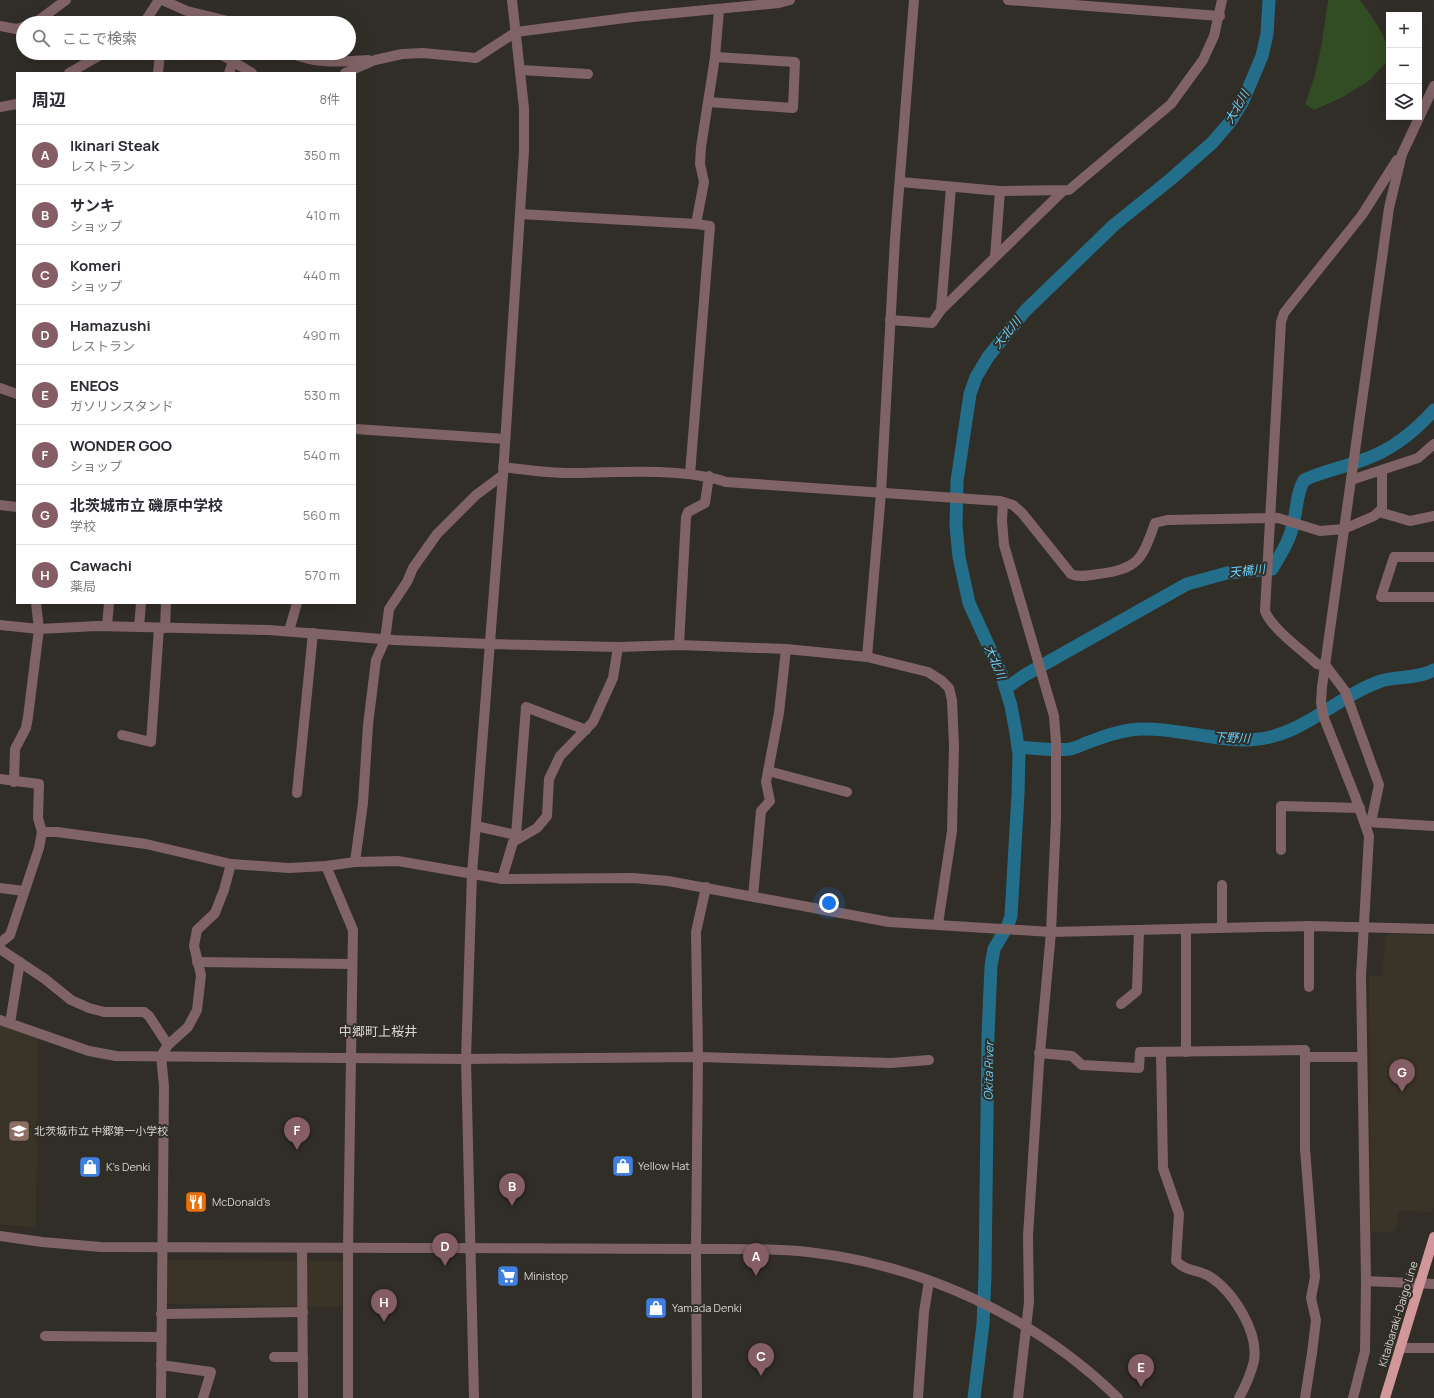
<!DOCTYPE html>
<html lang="ja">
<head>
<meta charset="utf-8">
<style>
  :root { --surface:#fff; --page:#f7f7f7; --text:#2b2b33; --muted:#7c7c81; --line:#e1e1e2; --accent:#855d65 }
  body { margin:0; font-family:Manrope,"Noto Sans JP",sans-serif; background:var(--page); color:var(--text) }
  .controls { position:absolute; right:12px; top:12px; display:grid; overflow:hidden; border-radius:0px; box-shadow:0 4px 16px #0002 }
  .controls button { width:36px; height:36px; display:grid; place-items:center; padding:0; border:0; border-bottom:1px solid var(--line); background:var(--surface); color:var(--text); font:20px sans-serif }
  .you { position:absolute; left:829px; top:903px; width:14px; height:14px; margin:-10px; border:3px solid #fff; border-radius:50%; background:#1a73e8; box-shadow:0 0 0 6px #1a73e833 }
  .badge { display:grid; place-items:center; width:26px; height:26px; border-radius:50%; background:var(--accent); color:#fff; font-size:13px; font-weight:700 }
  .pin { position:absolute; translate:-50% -33px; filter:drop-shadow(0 1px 2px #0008) }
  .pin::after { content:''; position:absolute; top:21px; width:14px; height:12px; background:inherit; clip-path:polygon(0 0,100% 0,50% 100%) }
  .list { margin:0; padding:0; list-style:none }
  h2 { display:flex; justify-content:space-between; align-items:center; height:52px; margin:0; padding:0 16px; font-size:17px }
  h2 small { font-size:13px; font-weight:400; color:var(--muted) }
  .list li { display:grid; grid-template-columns:26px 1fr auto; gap:12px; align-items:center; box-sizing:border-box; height:60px; padding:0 16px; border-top:1px solid var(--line) }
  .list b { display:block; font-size:15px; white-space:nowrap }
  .list p { margin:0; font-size:13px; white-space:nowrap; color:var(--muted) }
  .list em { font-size:13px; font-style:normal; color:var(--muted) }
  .icon { flex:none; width:22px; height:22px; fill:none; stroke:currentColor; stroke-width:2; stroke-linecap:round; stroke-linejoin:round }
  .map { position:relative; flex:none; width:1434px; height:1398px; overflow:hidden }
  .search { position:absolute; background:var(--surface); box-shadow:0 4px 16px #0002; left:16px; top:16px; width:340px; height:44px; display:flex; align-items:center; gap:10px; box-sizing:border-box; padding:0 14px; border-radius:22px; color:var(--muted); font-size:15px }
  .panel { position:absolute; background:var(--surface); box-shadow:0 4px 16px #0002; left:16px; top:72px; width:340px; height:532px; border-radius:0px }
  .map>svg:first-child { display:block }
</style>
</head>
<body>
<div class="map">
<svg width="1434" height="1398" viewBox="0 0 1434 1398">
  <rect width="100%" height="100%" fill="#312d27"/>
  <g fill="#3a3428">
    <polygon points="1386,934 1434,935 1434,1207 1432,1212 1398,1211 1396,1231 1371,1233 1369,976 1382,976"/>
    <polygon points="0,1023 38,1036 36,1227 0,1225"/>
    <polygon points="166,1260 343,1261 342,1307 166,1304"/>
  </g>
  <path fill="#324c23" d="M1328,0H1360C1372,17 1389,38 1389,59L1370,80L1343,97L1314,110L1305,104C1319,69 1323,37 1328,0Z"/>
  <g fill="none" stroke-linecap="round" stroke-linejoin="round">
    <g stroke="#236f8b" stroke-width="13">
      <path d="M1006,688L1025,675L1187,584L1227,573L1272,569C1280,555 1290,541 1293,524C1298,507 1295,497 1304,480C1325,470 1347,467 1368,458C1395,448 1416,430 1434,410"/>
      <path d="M1018,747C1035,748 1053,751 1070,749C1076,748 1083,744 1089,742C1102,737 1117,732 1130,730C1168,725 1211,741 1250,740C1301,738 1335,697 1381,681C1398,676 1418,679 1434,670"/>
      <polyline points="974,1398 983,1324 985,1275 988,1036 991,966 994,949 1008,925 1011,916 1018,794 1019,755 1016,733 1011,706 1001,673 969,603 959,557 956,526 957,481 970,394 976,377 988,357 1025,311 1114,225 1171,179 1212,143 1230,122 1243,101 1262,56 1267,34 1269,0"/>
    </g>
    <g stroke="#806365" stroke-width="10">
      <polyline points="162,0 187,11 236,23"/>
      <polyline points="1008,0 1220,16"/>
      <polyline points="35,23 66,0"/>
      <polyline points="144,23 159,0"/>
      <polyline points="0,26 16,29 23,27"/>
      <polyline points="219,53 252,73"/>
      <path d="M290,53C318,64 339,62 368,60"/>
      <polyline points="521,70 588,74"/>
      <polyline points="69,73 104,53"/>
      <polyline points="158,73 160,53"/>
      <polyline points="229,73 233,62"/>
      <polyline points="345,73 375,60 402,54 423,53 476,58 516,32 633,17 779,3 790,0"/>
      <polyline points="708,102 793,108 795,62 715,57"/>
      <polyline points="0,107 17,104"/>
      <polyline points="901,182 1000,191 1069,190 1171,104 1203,60 1214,36 1222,0"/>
      <polyline points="520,214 696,224 710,226 690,474"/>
      <polyline points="696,224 704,182 700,164 701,147 715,57 719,10"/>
      <polyline points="995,257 1000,191"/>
      <polyline points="941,310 951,187"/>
      <polyline points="890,320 932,323 941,310 1063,191"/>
      <polyline points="0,388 17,394"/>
      <polyline points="355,429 505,439"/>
      <path d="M503,467C528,470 554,474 579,473C622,472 686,468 726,482L1000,501L1013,505L1022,513L1071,574C1079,578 1090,575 1098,574C1139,569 1142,559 1155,523L1167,520L1278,518L1320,531L1344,529L1374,516L1382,509V470"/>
      <polyline points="1351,480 1418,458 1434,444"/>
      <polyline points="1003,502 1002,521 1004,545 1054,716 1056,742 1056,818 1051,932 1039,1064 1028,1236 1029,1302 1018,1398"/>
      <polyline points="0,505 17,507"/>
      <polyline points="1379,512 1410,521 1434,516"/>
      <polyline points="1434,557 1394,557 1381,597 1434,597"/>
      <polyline points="0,625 39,629 97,626 269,630 394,640 490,644 618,647 679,645 786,649 867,657 928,672 942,681 949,688 952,700 954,746 952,831 938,924"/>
      <polyline points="107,626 109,603"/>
      <polyline points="139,627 141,603"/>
      <polyline points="165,628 166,603"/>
      <polyline points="289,631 297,603"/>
      <polyline points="679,645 686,517 688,512 705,503 709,476"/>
      <polyline points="867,657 881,493 895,239 914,0"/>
      <polyline points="122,735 151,742 159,628"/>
      <polyline points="768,771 847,792"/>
      <polyline points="0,779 39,784 38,818 42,832"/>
      <polyline points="14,782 15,749 26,728 28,717 39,629 36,603"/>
      <polyline points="297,793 313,633"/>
      <polyline points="1366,822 1434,826"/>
      <path d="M1371,822L1379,785L1345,691L1326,666L1317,664C1303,651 1271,628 1265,611L1281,322L1284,313L1291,304L1362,215L1397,160"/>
      <polyline points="476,826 521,836"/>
      <polyline points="516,835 526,707 586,730"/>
      <polyline points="1281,850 1281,806 1360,808"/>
      <polyline points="355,862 363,803 368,725 376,660 385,640 389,609 407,582 413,568 437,534 476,495 503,475"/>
      <polyline points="326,866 353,930 348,1248 348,1398"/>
      <polyline points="502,879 513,842 537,828 547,816 549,779 560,756 593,722 613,678 618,647"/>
      <polyline points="0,888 24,891"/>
      <polyline points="753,896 761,811 770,801 766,782 779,713 786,649"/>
      <polyline points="1222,928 1222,885"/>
      <polyline points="1186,929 1186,1052"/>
      <polyline points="0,943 10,935 39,848 42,832 57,832 146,844 231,864 289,868 326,866 355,862 398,861 502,879 633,878 668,881 889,922 1051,932 1309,926 1434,929"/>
      <polyline points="0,949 45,979 71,1000 89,1008 104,1012 144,1012 149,1016 168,1045"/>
      <polyline points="197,962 352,964"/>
      <polyline points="1309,987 1309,926"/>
      <polyline points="1121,1004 1137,991 1139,930"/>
      <polyline points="0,1020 89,1051 116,1056 466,1059 698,1057 891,1063 929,1060"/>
      <polyline points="10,1023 20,962"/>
      <path d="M1161,1052L1163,1168L1179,1214L1176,1261C1187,1272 1197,1269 1209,1276C1233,1291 1259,1332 1254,1361C1251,1373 1245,1387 1239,1398"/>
      <polyline points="1039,1053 1072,1056 1082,1065 1139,1068 1140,1052 1305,1050 1305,1149 1315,1277 1311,1298 1316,1320 1312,1353 1305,1398"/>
      <polyline points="1305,1057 1362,1057"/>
      <path d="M0,1236L42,1242L101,1247L696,1249C733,1249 771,1248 808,1252C924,1265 1035,1317 1118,1398"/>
      <polyline points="302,1248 303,1398"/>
      <polyline points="1366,1281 1434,1284"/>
      <polyline points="161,1314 303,1312"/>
      <polyline points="45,1336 161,1337"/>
      <polyline points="1400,1348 1434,1348"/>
      <polyline points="274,1357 303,1357"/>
      <polyline points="161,1365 211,1372 203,1398"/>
      <polyline points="161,1398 164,1086 161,1056 168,1045 188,1027 197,1010 201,975 194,946 197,930 215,913 224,890 231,864"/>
      <polyline points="474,1398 466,1059 472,874 503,475 524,151 524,108 512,0"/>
      <polyline points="697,1398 696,1249 698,1057 696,932 706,887"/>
      <polyline points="918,1398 924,1312 929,1281"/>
      <polyline points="1353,1398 1365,1351 1366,1281 1361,976 1369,836 1355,796 1324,718 1321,703 1322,687 1389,208 1402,154 1434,86"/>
    </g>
    <polyline stroke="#d2979b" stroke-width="10" points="1385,1398 1434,1237"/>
  </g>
  <defs>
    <g id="school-square" transform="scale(1.15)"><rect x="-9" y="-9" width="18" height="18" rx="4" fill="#8d6e63" stroke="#312d27"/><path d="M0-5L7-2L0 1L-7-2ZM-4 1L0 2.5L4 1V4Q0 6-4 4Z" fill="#fff"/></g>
    <g id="shop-square" transform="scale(1.15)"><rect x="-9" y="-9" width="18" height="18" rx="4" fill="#3f7fe0" stroke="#312d27"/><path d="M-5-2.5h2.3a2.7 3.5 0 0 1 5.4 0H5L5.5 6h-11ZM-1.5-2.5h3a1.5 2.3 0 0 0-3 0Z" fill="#fff"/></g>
    <g id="restaurant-square" transform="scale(1.15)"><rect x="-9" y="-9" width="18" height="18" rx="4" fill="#e8710a" stroke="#312d27"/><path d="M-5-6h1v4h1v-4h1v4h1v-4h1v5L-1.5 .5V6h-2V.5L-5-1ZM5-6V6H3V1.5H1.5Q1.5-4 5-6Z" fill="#fff"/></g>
    <g id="supermarket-square" transform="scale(1.15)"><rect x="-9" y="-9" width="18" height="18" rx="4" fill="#3f7fe0" stroke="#312d27"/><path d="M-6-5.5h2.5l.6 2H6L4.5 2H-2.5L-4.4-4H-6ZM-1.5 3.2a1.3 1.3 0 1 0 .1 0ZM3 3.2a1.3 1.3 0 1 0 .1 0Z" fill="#fff"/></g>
  </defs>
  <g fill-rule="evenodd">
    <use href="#school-square" x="19" y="1131"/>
    <use href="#shop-square" x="623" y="1166"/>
    <use href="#shop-square" x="90" y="1167"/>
    <use href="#restaurant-square" x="196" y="1202"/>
    <use href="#supermarket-square" x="508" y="1276"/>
    <use href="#shop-square" x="656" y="1308"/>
  </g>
  <g text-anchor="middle" stroke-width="4" stroke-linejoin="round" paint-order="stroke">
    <g font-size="11" fill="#d6d4d0" stroke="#312d27" text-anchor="start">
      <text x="34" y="1135">北茨城市立 中郷第一小学校</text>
      <text x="638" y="1170">Yellow Hat</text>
      <text x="106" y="1171">K's Denki</text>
      <text x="212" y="1206">McDonald's</text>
      <text x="524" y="1280">Ministop</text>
      <text x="672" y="1312">Yamada Denki</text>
    </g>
    <g font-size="11" fill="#d6d4d0" stroke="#312d27">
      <text transform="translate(1398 1314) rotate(-73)" y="4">Kitaibaraki-Daigo Line</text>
    </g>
    <g font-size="12" font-style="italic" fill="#67d1fb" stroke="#312d27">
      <text transform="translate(1237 107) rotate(-60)" y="4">大北川</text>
      <text transform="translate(1007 333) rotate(-51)" y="4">大北川</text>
      <text transform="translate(1247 571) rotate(-6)" y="4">天橋川</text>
      <text transform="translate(995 662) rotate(67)" y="4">大北川</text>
      <text transform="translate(1232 738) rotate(2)" y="4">下野川</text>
      <text transform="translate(989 1071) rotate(-89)" y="4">Okita River</text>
    </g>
    <g font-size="13" fill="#ddd9d1" stroke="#312d27">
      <text x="378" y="1036">中郷町上桜井</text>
    </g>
  </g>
</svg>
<div class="controls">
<button>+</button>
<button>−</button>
<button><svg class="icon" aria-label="layers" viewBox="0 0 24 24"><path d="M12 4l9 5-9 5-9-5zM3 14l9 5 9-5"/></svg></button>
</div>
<div class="you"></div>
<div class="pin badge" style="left:756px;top:1276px">A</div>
<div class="pin badge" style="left:512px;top:1206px">B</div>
<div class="pin badge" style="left:761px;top:1376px">C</div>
<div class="pin badge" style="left:445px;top:1266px">D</div>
<div class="pin badge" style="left:1141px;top:1387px">E</div>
<div class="pin badge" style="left:297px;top:1150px">F</div>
<div class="pin badge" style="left:1402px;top:1092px">G</div>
<div class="pin badge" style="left:384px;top:1322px">H</div>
<div class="search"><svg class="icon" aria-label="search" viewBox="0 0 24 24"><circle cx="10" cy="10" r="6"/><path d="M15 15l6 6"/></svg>ここで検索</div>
<section class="panel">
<h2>周辺<small>8件</small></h2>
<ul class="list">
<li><span class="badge">A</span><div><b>Ikinari Steak</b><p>レストラン</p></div><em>350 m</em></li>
<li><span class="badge">B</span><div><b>サンキ</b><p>ショップ</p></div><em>410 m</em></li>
<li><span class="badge">C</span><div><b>Komeri</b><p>ショップ</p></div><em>440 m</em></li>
<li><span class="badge">D</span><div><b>Hamazushi</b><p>レストラン</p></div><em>490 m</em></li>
<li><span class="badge">E</span><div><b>ENEOS</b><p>ガソリンスタンド</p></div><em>530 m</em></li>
<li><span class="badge">F</span><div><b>WONDER GOO</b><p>ショップ</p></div><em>540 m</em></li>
<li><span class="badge">G</span><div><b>北茨城市立 磯原中学校</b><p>学校</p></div><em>560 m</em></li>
<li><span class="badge">H</span><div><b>Cawachi</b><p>薬局</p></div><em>570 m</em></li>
</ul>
</section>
</div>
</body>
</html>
